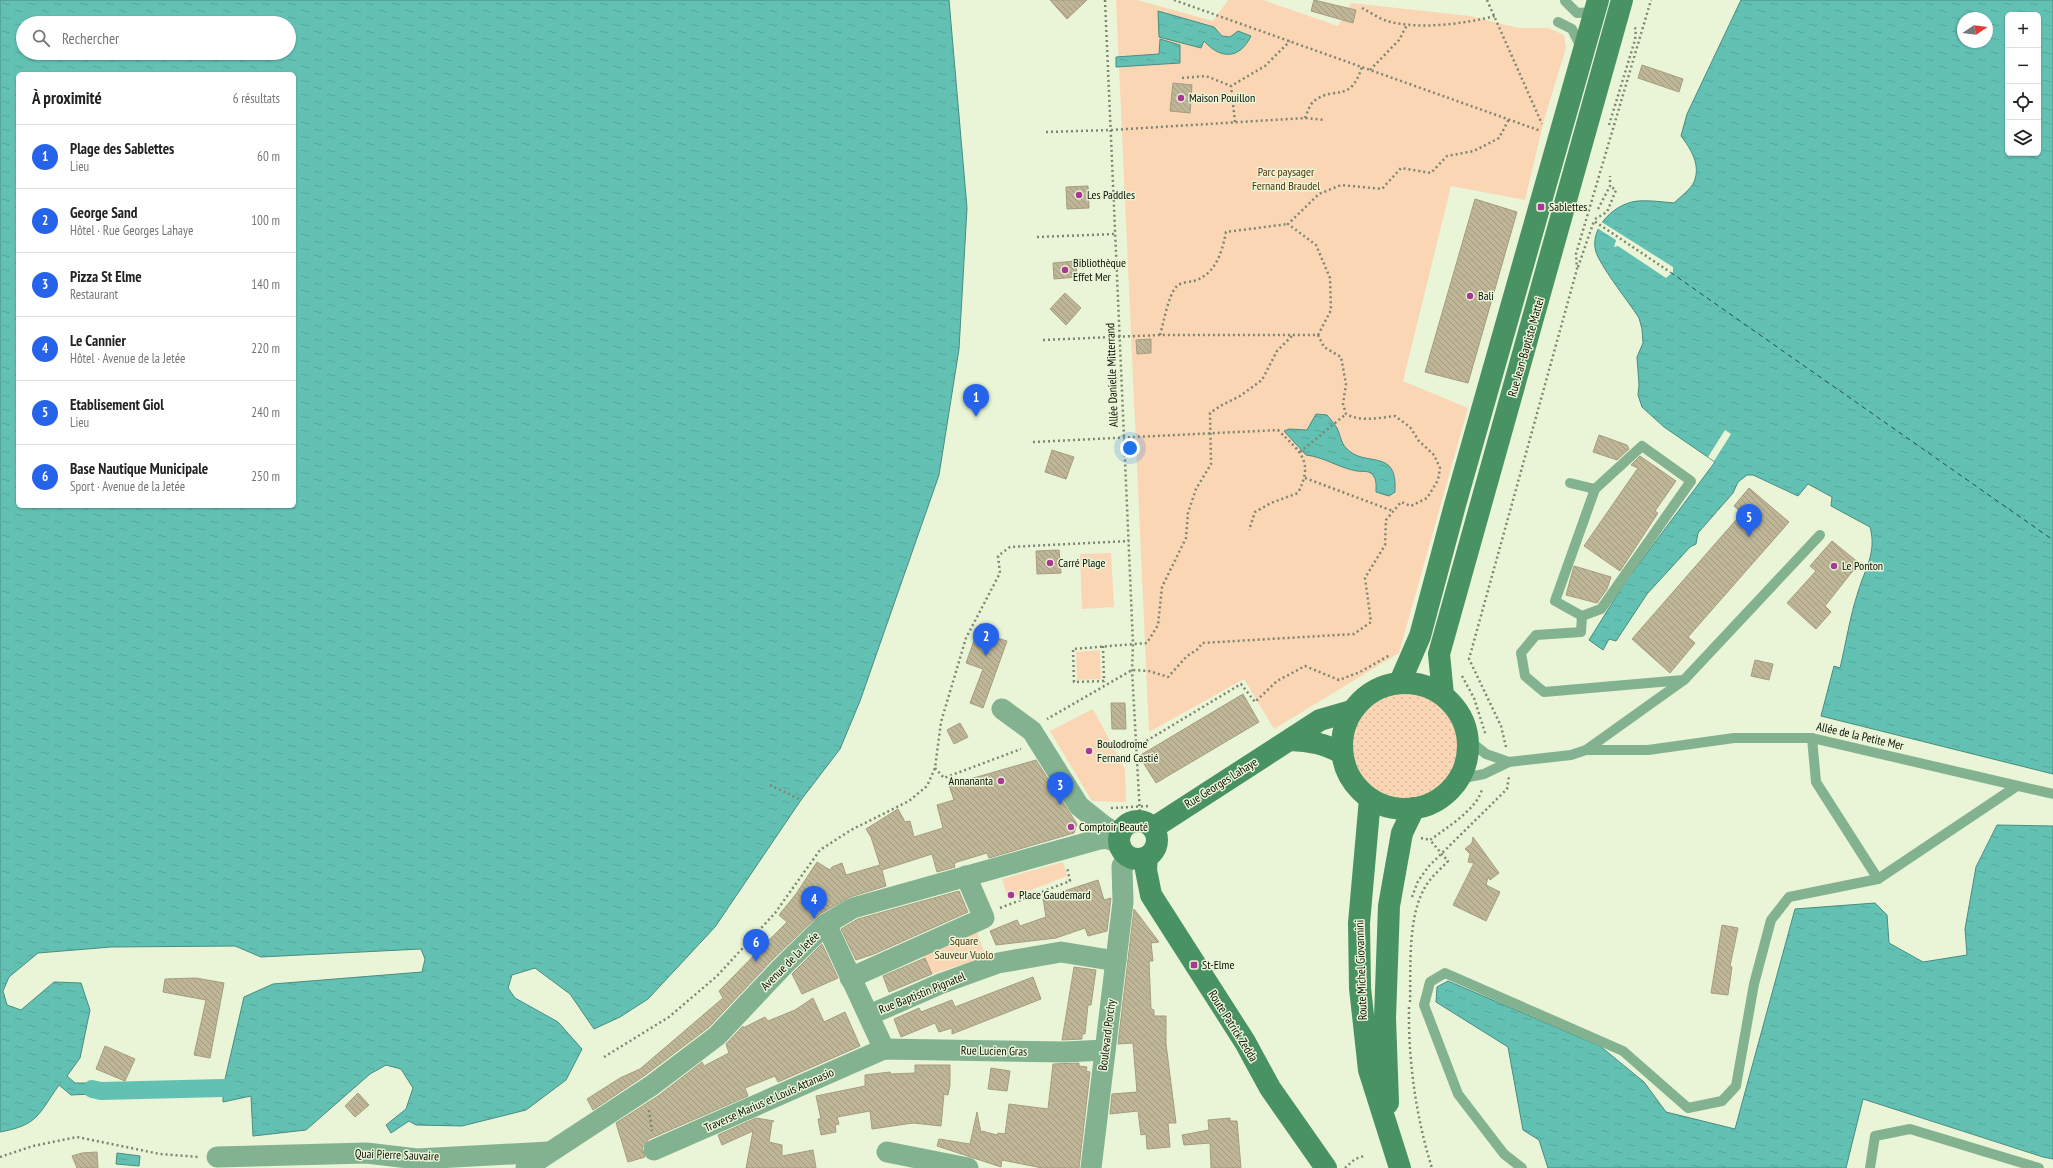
<!DOCTYPE html>
<html lang="fr">
<head>
<meta charset="utf-8">
<style>
  :root { --surface:#fff; --page:#f6f6f6; --text:#222; --muted:#767676; --line:#e0e0e0; --accent:#2563eb }
  body { margin:0; font-family:"PT Sans Narrow",sans-serif; background:var(--page); color:var(--text) }
  .controls { position:absolute; right:12px; top:12px; display:grid; overflow:hidden; border-radius:6px; box-shadow:0 1px 3px #0004 }
  .controls button { width:36px; height:36px; display:grid; place-items:center; padding:0; border:0; border-bottom:1px solid var(--line); background:var(--surface); color:var(--text); font:20px sans-serif }
  .compass { position:absolute; left:1957px; top:12px; width:36px; height:36px; border-radius:50%; background:var(--surface); box-shadow:0 1px 3px #0004; rotate:77deg }
  .you { position:absolute; left:1130px; top:448px; width:14px; height:14px; margin:-10px; border:3px solid #fff; border-radius:50%; background:#1a73e8; box-shadow:0 0 0 6px #1a73e833 }
  .badge { display:grid; place-items:center; width:26px; height:26px; border-radius:50%; background:var(--accent); color:#fff; font-size:13px; font-weight:700 }
  .pin { position:absolute; translate:-50% -33px; filter:drop-shadow(0 1px 2px #0008) }
  .pin::after { content:''; position:absolute; top:21px; width:14px; height:12px; background:inherit; clip-path:polygon(0 0,100% 0,50% 100%) }
  .list { margin:0; padding:0; list-style:none }
  h2 { display:flex; justify-content:space-between; align-items:center; height:52px; margin:0; padding:0 16px; font-size:17px }
  h2 small { font-size:13px; font-weight:400; color:var(--muted) }
  .list li { display:grid; grid-template-columns:26px 1fr auto; gap:12px; align-items:center; box-sizing:border-box; height:64px; padding:0 16px; border-top:1px solid var(--line) }
  .list b { display:block; font-size:15px; white-space:nowrap }
  .list p { margin:0; font-size:13px; white-space:nowrap; color:var(--muted) }
  .list em { font-size:13px; font-style:normal; color:var(--muted) }
  .icon { flex:none; width:22px; height:22px; fill:none; stroke:currentColor; stroke-width:2; stroke-linecap:round; stroke-linejoin:round }
  .map { position:relative; flex:none; width:2053px; height:1168px; overflow:hidden }
  .search { position:absolute; background:var(--surface); box-shadow:0 1px 3px #0004; left:16px; top:16px; width:280px; height:44px; display:flex; align-items:center; gap:10px; box-sizing:border-box; padding:0 14px; border-radius:22px; color:var(--muted); font-size:15px }
  .panel { position:absolute; background:var(--surface); box-shadow:0 1px 3px #0004; left:16px; top:72px; width:280px; height:436px; border-radius:6px }
  .map>svg:first-child { display:block }
</style>
</head>
<body>
<div class="map">
<svg width="2053" height="1168" viewBox="0 0 2053 1168">
  <defs>
    <pattern id="grass-dots" width="8" height="8" patternUnits="userSpaceOnUse"><rect width="8" height="8" fill="#fad6b5"/><path d="M2 2h.1M6 6h.1" fill="none" stroke="#d5b79a" stroke-width="1.8" stroke-linecap="round"/></pattern>
    <pattern id="water-ripples" width="26" height="14" patternUnits="userSpaceOnUse"><rect width="26" height="14" fill="#63c1b4"/><path d="M2 4q2-2 4 0t4 0M15 11q2-2 4 0t4 0" fill="none" stroke="#55a599"/></pattern>
    <pattern id="building-back-hatch" width="6" height="6" patternUnits="userSpaceOnUse"><rect width="6" height="6" fill="#beb697"/><path d="M-1 5l2 2M0 0l6 6M5-1l2 2" fill="none" stroke="#a29b81"/></pattern>
  </defs>
  <rect width="100%" height="100%" fill="#e9f5d6"/>
  <circle fill="url(#grass-dots)" cx="1405" cy="746" r="63"/>
  <g fill="#fad6b5">
    <polygon points="1116,0 1137,0 1213,21 1228,0 1263,0 1338,26 1351,3 1470,16 1518,28 1548,28 1564,35 1566,48 1544,120 1525,200 1451,186 1403,381 1468,408 1399,653 1274,729 1244,679 1149,732"/>
    <polygon points="1111,553 1114,607 1082,609 1080,554"/>
    <polygon points="1100,650 1101,679 1077,680 1076,652"/>
    <polygon points="1093,709 1125,769 1126,802 1092,801 1050,731"/>
    <polygon points="1063,862 1067,876 1008,899 1002,879"/>
    <polygon points="975,927 986,957 932,974 921,950"/>
  </g>
  <g fill="url(#water-ripples)" stroke="#498c80" fill-rule="evenodd">
    <path d="M0,0H949L967,208L959,349L939,475L860,701L840,749L801,800L715,927L648,999L620,1017L594,1029L570,994L535,968L512,975L508,988L515,998L558,1022L582,1049L566,1080L526,1110L462,1126L416,1125L409,1121L391,1133L386,1125L406,1109L413,1088L401,1069L386,1065L370,1074L306,1130L253,1136L251,1096L223,1102V1088L244,997L273,984L422,972L425,959L421,949L261,957L235,946L111,947L38,953L9,977L3,991L7,1005L21,1010L54,982L81,983L90,1010L80,1058L67,1076L75,1083H92V1094L71,1095L59,1085C38,1115 38,1125 0,1132ZM23,23H289V53H23ZM18,74H294V506H18Z"/>
    <path d="M1741,0H2053V774L1821,716L1834,666L1840,668C1846,643 1850,616 1858,592C1865,568 1877,553 1870,527L1831,506L1832,497L1808,484L1798,496L1753,475H1747L1738,482L1733,493L1698,533L1696,544L1690,547L1647,594L1616,641L1609,639L1603,650L1589,640L1626,581L1715,462L1664,427L1642,407L1638,395L1639,385L1637,357L1643,343L1642,329L1639,318C1626,298 1609,278 1598,257C1585,232 1613,203 1638,201C1649,200 1663,202 1674,203C1680,197 1691,189 1694,182C1701,165 1691,149 1681,136L1687,114ZM2008,15H2038V153H2008ZM1963,18H1987V42H1963Z"/>
    <path d="M1158,11L1214,27L1222,36L1230,37L1238,31L1251,36C1240,59 1221,60 1204,41L1201,48L1159,37Z"/>
    <polygon points="1160,39 1180,45 1180,63 1116,67 1116,57 1159,54"/>
    <path d="M1316,414L1327,415C1330,419 1334,423 1337,428C1340,434 1341,443 1346,448C1365,469 1398,446 1395,492L1389,496L1376,492C1376,485 1377,479 1372,474C1367,470 1363,472 1357,471C1339,468 1324,457 1306,455L1284,431L1289,429L1307,430Z"/>
    <polygon points="1997,825 2053,826 2053,1159 2043,1157 1863,1099 1846,1168 1548,1168 1539,1140 1523,1130 1508,1047 1436,1002 1437,987 1448,981 1600,1046 1644,1082 1666,1112 1735,1129 1795,909 1875,903 1887,915 1889,943 1923,962 1967,955 1965,929 1976,867"/>
    <polygon points="117,1153 140,1156 139,1166 116,1164"/>
  </g>
  <g fill="#e9f5d6">
    <polygon points="1600,221 1673,267 1673,272 1666,278 1618,246 1614,247 1616,240 1597,228"/>
    <polygon points="1725,430 1731,434 1714,461 1708,457"/>
  </g>
  <g fill="none" stroke-linecap="round" stroke-linejoin="round">
    <polyline stroke="#63c1b4" stroke-width="18" points="92,1089 101,1091 223,1088"/>
    <polyline stroke="#244e48" stroke-width="1" stroke-dasharray="5 4" stroke-linecap="butt" points="1670,272 2053,540"/>
  </g>
  <g fill="url(#building-back-hatch)" stroke="#a69d80">
    <polygon points="1050,0 1087,0 1067,19"/>
    <polygon points="1314,0 1356,10 1353,23 1311,11"/>
    <polygon points="1642,65 1683,79 1679,92 1638,78"/>
    <polygon points="1173,83 1192,85 1190,113 1170,111"/>
    <polygon points="1088,186 1089,208 1067,209 1066,187"/>
    <polygon points="1475,199 1517,212 1468,383 1425,372"/>
    <polygon points="1076,261 1077,277 1054,279 1053,263"/>
    <polygon points="1065,293 1081,308 1066,325 1050,309"/>
    <polygon points="1151,339 1151,353 1137,354 1136,340"/>
    <polygon points="1599,435 1627,445 1629,449 1617,460 1593,452"/>
    <polygon points="1052,450 1074,457 1066,479 1045,472"/>
    <polygon points="1640,456 1676,481 1655,511 1658,513 1620,571 1584,546 1638,468 1631,465"/>
    <polygon points="1749,488 1789,522 1688,637 1695,643 1670,673 1632,639 1742,513 1734,506"/>
    <polygon points="1832,541 1859,563 1825,606 1831,612 1816,629 1787,603 1816,571 1810,566"/>
    <polygon points="1059,550 1061,573 1037,574 1036,551"/>
    <polygon points="1574,566 1611,577 1607,589 1597,603 1566,595"/>
    <polygon points="980,624 994,628 991,636 1007,641 983,708 970,703 983,669 966,663"/>
    <polygon points="1755,660 1773,664 1769,680 1751,676"/>
    <polygon points="1243,694 1259,722 1156,783 1139,756"/>
    <polygon points="1111,703 1125,703 1126,729 1112,729"/>
    <polygon points="960,723 968,737 954,744 947,730"/>
    <polygon points="1036,760 1077,824 1074,833 989,858 987,853 957,862 954,864 955,867 937,872 932,854 882,870 886,886 850,897 820,914 774,958 709,1027 644,1076 593,1110 587,1099 620,1078 640,1069 723,998 719,991 787,922 779,915 796,894 817,862 830,870 832,867 842,863 846,875 880,865 871,837 866,829 898,809 905,822 910,821 914,837 943,828 937,805 954,800 949,785"/>
    <polygon points="1473,837 1499,873 1490,880 1488,877 1486,885 1500,892 1486,921 1453,905 1474,863 1468,862 1470,854 1465,849 1472,843"/>
    <polygon points="1098,880 1104,900 1111,898 1107,931 1088,936 1085,928 1056,938 996,945 990,931 1017,920 1020,926 1046,917 1043,898"/>
    <polygon points="959,891 968,912 874,954 856,960 841,929 858,919"/>
    <polygon points="1134,909 1159,942 1151,943 1153,961 1149,961 1151,1009 1154,1010 1154,1016 1166,1016 1166,1044 1176,1123 1168,1123 1170,1147 1147,1149 1146,1134 1141,1135 1138,1111 1110,1114 1112,1094 1137,1092 1133,1043 1118,1044"/>
    <polygon points="1722,925 1738,928 1730,966 1732,967 1728,995 1711,993"/>
    <polygon points="822,944 838,978 802,994 792,974"/>
    <polygon points="925,958 932,974 889,992 883,976"/>
    <polygon points="1074,967 1096,970 1091,1005 1088,1005 1085,1034 1082,1034 1082,1039 1062,1040"/>
    <polygon points="1033,977 1041,999 952,1034 952,1028 939,1032 935,1023 901,1037 894,1019 919,1008 921,1012 952,1000 955,1007"/>
    <polygon points="196,978 224,983 210,1058 194,1055 206,1000 163,992 165,979"/>
    <polygon points="813,998 824,1022 845,1012 860,1046 778,1082 775,1076 745,1088 748,1096 649,1139 642,1148 645,1157 628,1162 616,1123 658,1096 702,1062 704,1066 729,1053 726,1044 743,1026 743,1028 765,1017 768,1021 795,1010"/>
    <polygon points="105,1046 135,1059 125,1081 96,1069"/>
    <polygon points="1079,1063 1079,1066 1087,1067 1086,1071 1090,1072 1079,1168 1042,1168 1002,1160 1001,1167 937,1146 939,1139 970,1144 977,1112 981,1133 982,1131 997,1135 998,1133 1005,1134 1009,1104 1048,1109 1053,1064"/>
    <polygon points="915,1065 950,1065 950,1085 948,1095 944,1094 941,1126 913,1123 872,1129 870,1111 837,1117 839,1124 835,1125 836,1132 821,1135 818,1119 821,1119 816,1096 865,1086 865,1075 890,1072 891,1074 915,1073"/>
    <polygon points="991,1068 1010,1071 1007,1091 988,1089"/>
    <polygon points="358,1093 369,1105 355,1117 345,1106"/>
    <polygon points="756,1118 774,1121 772,1122 769,1142 782,1145 782,1156 813,1150 816,1168 746,1168 753,1131 722,1145 718,1135"/>
    <polygon points="1230,1118 1230,1121 1237,1121 1241,1168 1211,1168 1210,1143 1184,1145 1182,1135 1209,1130 1208,1120"/>
    <polygon points="97,1152 98,1168 77,1168 72,1156 82,1153"/>
  </g>
  <g fill="none" stroke-linecap="round" stroke-linejoin="round">
    <g stroke="#7e8671" stroke-width="2.5" stroke-dasharray="2 3" stroke-linecap="butt">
      <polyline points="1105,0 1133,644 1132,670 1140,815"/>
      <polyline points="1174,0 1541,131"/>
      <polyline points="1487,0 1542,124"/>
      <path d="M1362,8C1370,12 1378,18 1387,21C1418,30 1464,24 1495,16"/>
      <polyline points="1370,70 1399,40 1407,25"/>
      <polyline points="1182,78 1206,76 1231,86"/>
      <path d="M1305,118C1307,113 1310,104 1314,101C1337,84 1349,105 1362,67"/>
      <polyline points="1235,122 1231,86 1265,66 1290,41"/>
      <polyline points="1609,125 1635,40 1636,29 1634,27"/>
      <polyline points="1046,132 1111,130 1305,118 1325,120"/>
      <polyline points="1598,209 1610,186 1610,176"/>
      <polyline points="1595,219 1607,212 1616,190 1610,186"/>
      <polyline points="1037,237 1115,234"/>
      <polyline points="1578,267 1594,221 1670,272"/>
      <path d="M1160,335C1164,322 1168,295 1177,286C1181,282 1189,282 1194,281C1216,274 1222,252 1226,232L1288,224"/>
      <polyline points="1318,335 1331,310 1330,278 1316,245 1288,224 1319,194 1341,185 1382,189 1401,168 1431,173 1447,156 1474,151 1499,138 1509,119"/>
      <path d="M1043,340L1160,335H1318L1324,347L1341,357L1346,384L1343,404L1346,414C1361,422 1379,418 1395,416L1410,427L1419,441L1434,455L1440,468L1438,480L1427,498L1411,506L1401,502L1386,520L1385,545L1365,578L1371,622L1354,634L1202,643L1198,649L1187,656L1168,677L1149,671L1132,670L1047,719"/>
      <path d="M1033,442L1278,430C1301,453 1314,461 1298,493L1271,503L1255,512L1249,530"/>
      <polyline points="1300,452 1346,414"/>
      <polyline points="1305,478 1393,511"/>
      <polyline points="1103,646 1104,681 1074,682 1073,649 1147,643 1158,625 1162,587 1186,538 1188,513 1196,489 1211,464 1210,413 1222,405 1240,396 1262,380 1277,351 1292,336"/>
      <polyline points="1462,676 1474,698 1486,736"/>
      <polyline points="1138,746 1241,684 1255,702 1277,681 1305,666 1339,680 1360,672 1390,655"/>
      <polyline points="1506,747 1501,726 1469,659 1577,269 1576,254 1651,0"/>
      <polyline points="935,768 944,778 1021,749"/>
      <polyline points="770,785 801,800"/>
      <polyline points="1111,808 1150,806"/>
      <polyline points="1421,838 1430,840"/>
      <polyline points="1412,897 1418,881 1429,866 1507,789 1509,776"/>
      <polyline points="1000,908 1070,881 1067,867"/>
      <path d="M1410,1002C1411,966 1407,914 1427,884C1433,875 1442,868 1448,861L1430,840C1445,829 1480,807 1482,788"/>
      <path d="M1409,1007C1408,1059 1416,1118 1432,1168"/>
      <polyline points="604,1057 669,1017 717,976 775,913 820,850 851,830 909,801 927,786 935,768 941,722 966,638 1000,573 998,556 1010,547 1129,541"/>
      <polyline points="649,1110 652,1131"/>
      <polyline points="0,1157 33,1146 77,1137 160,1154 199,1157"/>
      <polyline points="1345,1168 1355,1159 1364,1156"/>
    </g>
    <g stroke="#83b291" stroke-width="10">
      <polyline points="1565,1 1577,13 1595,12"/>
      <polyline points="1558,22 1572,29 1582,49"/>
      <polygon points="1642,446 1691,481 1601,609 1582,616 1555,601 1595,489"/>
      <polyline points="1570,483 1595,489"/>
      <polyline points="1582,616 1581,632 1536,635 1521,653 1525,676 1544,692 1683,680"/>
      <polyline points="1812,738 1816,782 1878,879"/>
      <polyline points="1467,739 1486,754 1509,762"/>
      <polyline points="1586,750 1648,750 1734,738 1812,738 2053,794"/>
      <polyline points="1458,779 1484,774 1509,762 1571,755 1586,750 1684,680 1820,535"/>
      <polyline points="1522,1168 1504,1154 1458,1094 1424,1005 1430,982 1445,973 1623,1051 1688,1108 1722,1101 1736,1086 1754,984 1771,920 1789,897 1878,879 2017,786"/>
      <polyline points="1870,1168 1875,1136 1910,1129 2039,1168"/>
    </g>
    <g stroke="#83b291" stroke-width="21">
      <polyline points="1002,709 1032,731 1079,806 1104,826 1120,836"/>
      <polyline points="826,924 884,1049"/>
      <polyline points="850,978 984,918 966,876"/>
      <polyline points="869,1015 940,984 998,963 1061,952 1116,961"/>
      <polyline points="654,1150 884,1049 1064,1052 1105,1050"/>
      <polyline points="887,1152 968,1168"/>
      <polyline points="217,1157 366,1153 417,1159 549,1152"/>
      <polyline points="526,1168 651,1086 717,1036 782,967 826,924 853,908 1100,839 1107,838 1120,844"/>
      <polyline points="1091,1168 1123,902 1122,866 1130,857"/>
    </g>
    <g stroke="#489263" stroke-width="22">
      <polyline points="1400,682 1420,636 1455,505 1598,0"/>
      <circle cx="1405" cy="746" r="63"/>
      <polyline points="1443,695 1439,654 1622,0"/>
      <path d="M1290,740C1309,741 1324,743 1341,753"/>
      <polyline points="1370,799 1359,923 1360,988 1369,1070 1400,1168"/>
      <circle cx="1138" cy="840" r="19"/>
      <polyline points="1153,828 1320,720 1351,711"/>
      <polyline points="1147,857 1146,870 1151,895 1245,1042 1270,1088 1326,1168"/>
      <polyline points="1388,1103 1385,1018 1389,906 1402,833 1414,808"/>
    </g>
  </g>
  <g fill="#a83894" stroke="#e9f5d6" stroke-width="1.5">
    <circle cx="1181" cy="98" r="4"/>
    <circle cx="1079" cy="195" r="4"/>
    <rect x="1537" y="203" width="8" height="8" rx="2"/>
    <circle cx="1065" cy="270" r="4"/>
    <circle cx="1470" cy="296" r="4"/>
    <circle cx="1050" cy="563" r="4"/>
    <circle cx="1834" cy="566" r="4"/>
    <circle cx="1089" cy="751" r="4"/>
    <circle cx="1001" cy="781" r="4"/>
    <circle cx="1071" cy="827" r="4"/>
    <circle cx="1011" cy="895" r="4"/>
    <rect x="1190" y="961" width="8" height="8" rx="2"/>
  </g>
  <g text-anchor="middle" stroke-width="3" stroke-linejoin="round" paint-order="stroke">
    <g font-size="12" fill="#0c1006" stroke="#e9f5d6" text-anchor="start">
      <text x="1189" y="102">Maison Pouillon</text>
      <text x="1087" y="199">Les Paddles</text>
      <text x="1549" y="211">Sablettes</text>
      <text x="1073" y="267">Bibliothèque<tspan x="1073" dy="14">Effet Mer</tspan></text>
      <text x="1478" y="300">Bali</text>
      <text x="1058" y="567">Carré Plage</text>
      <text x="1842" y="570">Le Ponton</text>
      <text x="1097" y="748">Boulodrome<tspan x="1097" dy="14">Fernand Castié</tspan></text>
      <text x="993" y="785" text-anchor="end">Annananta</text>
      <text x="1079" y="831">Comptoir Beauté</text>
      <text x="1019" y="899">Place Gaudemard</text>
      <text x="1202" y="969">St-Elme</text>
    </g>
    <g font-size="12" fill="#543107" stroke="#e9f5d6">
      <text x="1286" y="176">Parc paysager<tspan x="1286" dy="14">Fernand Braudel</tspan></text>
      <text x="964" y="945">Square<tspan x="964" dy="14">Sauveur Vuolo</tspan></text>
    </g>
    <g font-size="12" fill="#0c1006" stroke="#e9f5d6">
      <text transform="translate(1526 347) rotate(-74)" y="4">Rue Jean-Baptiste Mattei</text>
      <text transform="translate(1112 375) rotate(-92)" y="4">Allée Danielle Mitterrand</text>
      <text transform="translate(1860 736) rotate(13)" y="4">Allée de la Petite Mer</text>
      <text transform="translate(1221 783) rotate(-32)" y="4">Rue Georges Lahaye</text>
      <text transform="translate(790 961) rotate(-45)" y="4">Avenue de la Jetée</text>
      <text transform="translate(1361 970) rotate(-92)" y="4">Route Michel Giovannini</text>
      <text transform="translate(922 993) rotate(-22)" y="4">Rue Baptistin Pignatel</text>
      <text transform="translate(1233 1026) rotate(58)" y="4">Route Patrick Zedda</text>
      <text transform="translate(1107 1035) rotate(-83)" y="4">Boulevard Porchy</text>
      <text transform="translate(994 1051) rotate(1)" y="4">Rue Lucien Gras</text>
      <text transform="translate(769 1100) rotate(-24)" y="4">Traverse Marius et Louis Attanasio</text>
      <text transform="translate(397 1155) rotate(2)" y="4">Quai Pierre Sauvaire</text>
    </g>
  </g>
</svg>
<div class="controls">
<button>+</button>
<button>−</button>
<button><svg class="icon" aria-label="locate" viewBox="0 0 24 24"><circle cx="12" cy="12" r="6"/><path d="M12 2v4M12 18v4M2 12h4M18 12h4"/></svg></button>
<button><svg class="icon" aria-label="layers" viewBox="0 0 24 24"><path d="M12 4l9 5-9 5-9-5zM3 14l9 5 9-5"/></svg></button>
</div>
<svg class="compass" viewBox="-18 -18 36 36"><path d="M0-13l5 13h-10z" fill="#e53935"/><path d="M0 13l5-13h-10z" fill="#767676"/></svg>
<div class="you"></div>
<div class="pin badge" style="left:976px;top:417px">1</div>
<div class="pin badge" style="left:986px;top:656px">2</div>
<div class="pin badge" style="left:1060px;top:805px">3</div>
<div class="pin badge" style="left:814px;top:919px">4</div>
<div class="pin badge" style="left:1749px;top:537px">5</div>
<div class="pin badge" style="left:756px;top:962px">6</div>
<div class="search"><svg class="icon" aria-label="search" viewBox="0 0 24 24"><circle cx="10" cy="10" r="6"/><path d="M15 15l6 6"/></svg>Rechercher</div>
<section class="panel">
<h2>À proximité<small>6 résultats</small></h2>
<ul class="list">
<li><span class="badge">1</span><div><b>Plage des Sablettes</b><p>Lieu</p></div><em>60 m</em></li>
<li><span class="badge">2</span><div><b>George Sand</b><p>Hôtel · Rue Georges Lahaye</p></div><em>100 m</em></li>
<li><span class="badge">3</span><div><b>Pizza St Elme</b><p>Restaurant</p></div><em>140 m</em></li>
<li><span class="badge">4</span><div><b>Le Cannier</b><p>Hôtel · Avenue de la Jetée</p></div><em>220 m</em></li>
<li><span class="badge">5</span><div><b>Etablisement Giol</b><p>Lieu</p></div><em>240 m</em></li>
<li><span class="badge">6</span><div><b>Base Nautique Municipale</b><p>Sport · Avenue de la Jetée</p></div><em>250 m</em></li>
</ul>
</section>
</div>
</body>
</html>
